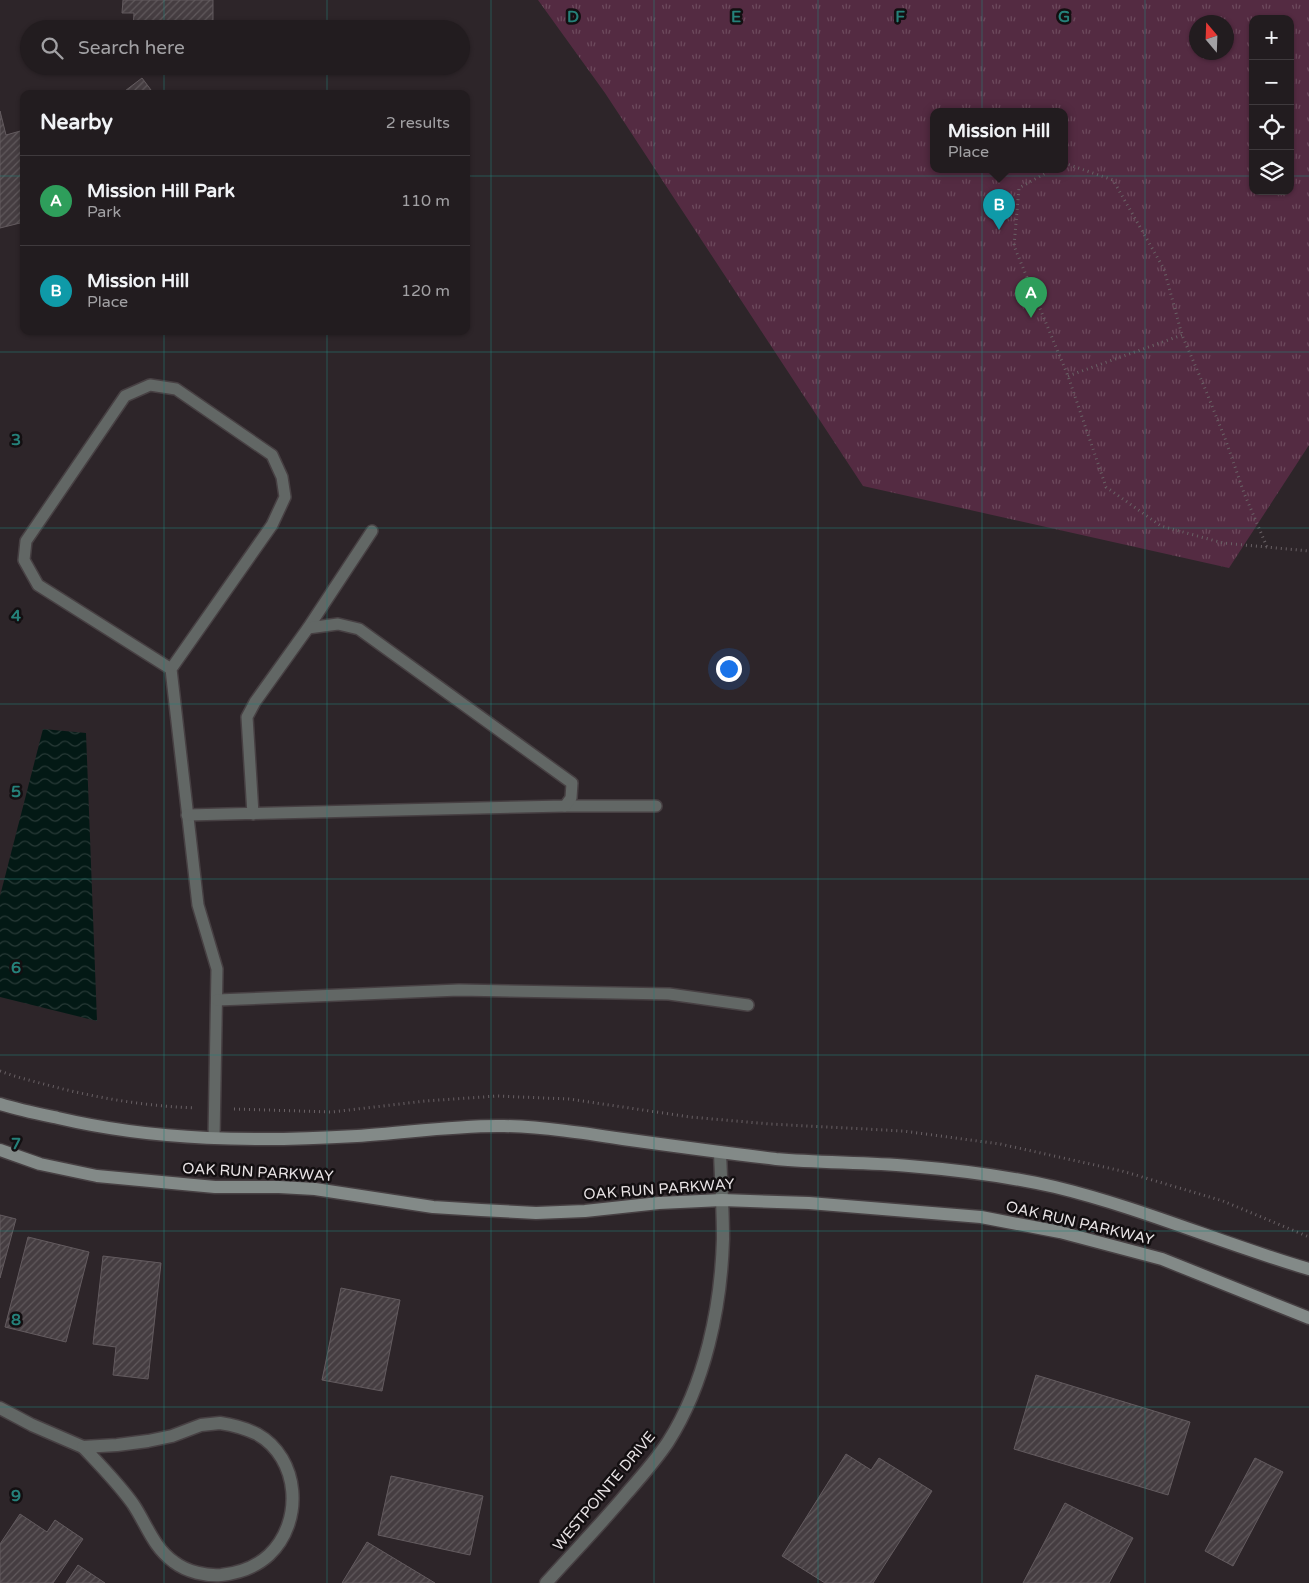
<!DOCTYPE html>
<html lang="en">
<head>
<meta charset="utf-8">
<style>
  :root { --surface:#221c1f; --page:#2a2528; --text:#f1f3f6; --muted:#a2a1a4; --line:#3f3a3d; --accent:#5dceb9 }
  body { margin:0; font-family:"Varela Round",sans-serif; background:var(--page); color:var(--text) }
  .controls { position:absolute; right:15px; top:15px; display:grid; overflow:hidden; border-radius:10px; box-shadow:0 1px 4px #0004 }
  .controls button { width:45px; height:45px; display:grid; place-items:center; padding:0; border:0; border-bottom:1px solid var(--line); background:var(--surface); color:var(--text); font:25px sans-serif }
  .compass { position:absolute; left:1189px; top:15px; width:45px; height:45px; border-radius:50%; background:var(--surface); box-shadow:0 1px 4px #0004; rotate:341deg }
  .you { position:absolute; left:728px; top:668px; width:18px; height:18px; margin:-12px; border:4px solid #fff; border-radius:50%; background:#1a73e8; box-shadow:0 0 0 8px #1a73e833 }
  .badge { display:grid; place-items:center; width:32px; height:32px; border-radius:50%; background:var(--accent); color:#fff; font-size:16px; font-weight:700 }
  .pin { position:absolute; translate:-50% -41px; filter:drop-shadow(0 1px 2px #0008) }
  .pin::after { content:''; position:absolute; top:26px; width:18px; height:15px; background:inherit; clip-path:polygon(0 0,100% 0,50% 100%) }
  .popup { position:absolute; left:930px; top:108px; width:138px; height:65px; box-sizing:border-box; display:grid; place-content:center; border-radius:10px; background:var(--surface); filter:drop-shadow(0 1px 4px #0005); font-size:16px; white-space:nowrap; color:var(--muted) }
  .popup b { font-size:19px; color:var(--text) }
  .popup::after { content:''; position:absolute; left:50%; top:100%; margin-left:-10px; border:10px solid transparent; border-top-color:var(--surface) }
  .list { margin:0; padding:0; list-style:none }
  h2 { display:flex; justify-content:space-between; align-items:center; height:65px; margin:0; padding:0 20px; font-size:21px }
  h2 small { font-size:16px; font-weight:400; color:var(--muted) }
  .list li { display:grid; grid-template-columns:32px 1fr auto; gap:15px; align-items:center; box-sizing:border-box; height:90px; padding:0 20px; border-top:1px solid var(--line) }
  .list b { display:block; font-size:19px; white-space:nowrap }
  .list p { margin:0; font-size:16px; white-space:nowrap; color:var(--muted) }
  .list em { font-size:16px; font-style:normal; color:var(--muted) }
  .icon { flex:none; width:28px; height:28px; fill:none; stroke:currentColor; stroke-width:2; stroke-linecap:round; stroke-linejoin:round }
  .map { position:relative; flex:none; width:1309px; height:1583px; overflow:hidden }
  .search { position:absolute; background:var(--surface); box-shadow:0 1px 4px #0004; left:20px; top:20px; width:450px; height:55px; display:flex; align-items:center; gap:12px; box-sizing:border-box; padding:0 18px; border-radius:28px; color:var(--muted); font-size:19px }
  .panel { position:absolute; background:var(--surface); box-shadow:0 1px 4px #0004; left:20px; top:90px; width:450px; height:245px; border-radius:10px }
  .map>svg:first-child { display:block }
</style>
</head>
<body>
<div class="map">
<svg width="1309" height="1583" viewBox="0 0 1309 1583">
  <defs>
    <pattern id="park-tufts" width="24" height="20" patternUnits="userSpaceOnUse" patternTransform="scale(1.25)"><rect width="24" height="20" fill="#542b42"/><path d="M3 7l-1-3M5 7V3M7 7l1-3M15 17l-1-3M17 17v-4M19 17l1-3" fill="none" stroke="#6d4a5d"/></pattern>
    <pattern id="water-waves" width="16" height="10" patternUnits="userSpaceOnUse" patternTransform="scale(1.25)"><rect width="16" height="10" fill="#031915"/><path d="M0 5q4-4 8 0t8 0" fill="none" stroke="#283a37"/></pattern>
    <pattern id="building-hatch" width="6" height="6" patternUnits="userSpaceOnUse" patternTransform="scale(1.25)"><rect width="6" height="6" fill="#453d41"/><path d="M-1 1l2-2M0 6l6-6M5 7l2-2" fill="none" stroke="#60595c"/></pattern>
  </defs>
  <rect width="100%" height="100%" fill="#2d2529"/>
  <path fill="url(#park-tufts)" fill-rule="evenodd" d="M538,0H1309V445L1229,568L863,486L605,93ZM1253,19H1290V191H1253ZM1196,22H1226V52H1196ZM934,111H1064V169H934Z"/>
  <polygon fill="url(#water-waves)" points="43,729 86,733 97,1021 0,997 0,896"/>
  <g fill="url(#building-hatch)" stroke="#635b5f">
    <polygon points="123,0 213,0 213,26 194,25 194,29 133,29 134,13 122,13"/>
    <polygon points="132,66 193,66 192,72 132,70"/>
    <polygon points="142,78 154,94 121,94"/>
    <polygon points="0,111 6,135 24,130 24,222 0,228"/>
    <polygon points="0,1215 16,1219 0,1278"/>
    <polygon points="28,1237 89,1252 66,1342 5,1327"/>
    <polygon points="103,1256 161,1263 148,1379 113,1375 116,1347 93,1344"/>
    <polygon points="341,1288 400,1300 382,1391 322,1380"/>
    <polygon points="1036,1375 1190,1422 1168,1495 1014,1449"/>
    <polygon points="846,1454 871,1470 879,1458 932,1491 873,1583 825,1583 782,1556"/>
    <polygon points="1255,1458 1283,1472 1233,1566 1205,1551"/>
    <polygon points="391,1476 483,1496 470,1555 378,1535"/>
    <polygon points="1065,1503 1133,1538 1109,1583 1023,1583"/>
    <polygon points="20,1514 47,1532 55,1520 83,1539 53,1583 0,1583 0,1544"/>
    <polygon points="367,1542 435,1583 342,1583"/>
    <polygon points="78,1565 105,1583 66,1583"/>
  </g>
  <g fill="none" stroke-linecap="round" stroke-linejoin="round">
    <g stroke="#474043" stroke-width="14">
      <g id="lane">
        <polyline points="308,628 372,531"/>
        <polyline points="171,669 38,585 24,560 26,541 125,396 150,385 176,389 272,455 282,477 285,497 272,525 171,669 198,905 217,969 214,1138"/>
        <polyline points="565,806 656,806"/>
        <polyline points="187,815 565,806 571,798 572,783 359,629 338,624 308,628 255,702 247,717 253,814"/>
        <polyline points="217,1000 459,990 669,994 748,1005"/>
      </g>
    </g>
    <g stroke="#474043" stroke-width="15">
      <g id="street">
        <polyline points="0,1408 32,1425 83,1447"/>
        <path d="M220,1423C233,1425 245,1428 257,1434C300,1458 304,1522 269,1555C256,1567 239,1573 221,1575C206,1576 187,1572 174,1562C153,1547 147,1525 133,1504C118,1483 100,1465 83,1447L117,1445L148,1441L172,1436L201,1425Z"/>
        <path d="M546,1583C573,1553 601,1524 627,1493C641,1477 656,1460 668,1442C705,1384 721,1308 723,1239C723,1210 721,1181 720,1152"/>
      </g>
    </g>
    <g stroke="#474043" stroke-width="15">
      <g id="secondary">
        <path d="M0,1104C19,1110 39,1114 58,1118C156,1141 257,1142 357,1136C406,1133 455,1125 504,1126C544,1127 584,1133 623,1139C674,1146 725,1153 776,1159C820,1163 865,1162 909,1166C958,1170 1007,1176 1055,1187C1142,1208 1223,1244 1309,1269"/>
        <polyline points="0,1150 40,1164 97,1176 215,1187 279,1187 315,1189 433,1207 481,1210 536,1213 585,1211 659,1203 722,1200 809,1203 981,1217 1060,1232 1162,1259 1309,1318"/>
      </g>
    </g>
    <g stroke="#696165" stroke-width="3" stroke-dasharray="1 4" stroke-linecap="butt">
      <polyline points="1064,163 1113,180 1164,269 1182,335 1204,386 1226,441 1244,493 1267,547"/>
      <polyline points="1053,169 1019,188 1014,246 1068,376 1106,487 1161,526 1223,543 1309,551"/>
      <polyline points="1068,376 1182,335"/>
      <path d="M0,1071C18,1078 37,1082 55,1087C102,1099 147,1106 195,1108"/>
      <polyline points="234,1109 332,1112 425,1101 497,1096 569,1099 690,1117 770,1124 903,1131 1000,1144 1122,1171 1223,1201 1309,1237"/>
    </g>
    <use href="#lane" stroke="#626765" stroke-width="11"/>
    <use href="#street" stroke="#626765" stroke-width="12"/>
    <use href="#secondary" stroke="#838a88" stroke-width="12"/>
  </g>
  <path fill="none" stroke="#25817a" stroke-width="1" stroke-opacity="0.55" d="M164,0V29M327,0V29M491,0V1583M654,0V1583M818,0V1583M982,0V1583M1145,0V1583M164,66V94M327,66V94M0,176H24M466,176H1253M1290,176H1309M164,331V1583M327,331V1583M0,352H1309M0,528H1309M0,704H1309M0,879H1309M0,1055H1309M0,1231H1309M0,1407H1309"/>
  <g text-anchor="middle" stroke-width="5" stroke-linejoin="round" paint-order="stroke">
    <g font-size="15" fill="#e8e3e5" stroke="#130f11">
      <text transform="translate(258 1172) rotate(3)" y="5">OAK RUN PARKWAY</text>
      <text transform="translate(659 1189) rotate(-4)" y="5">OAK RUN PARKWAY</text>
      <text transform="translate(1080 1223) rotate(13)" y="5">OAK RUN PARKWAY</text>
      <text transform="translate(604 1491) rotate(-50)" y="5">WESTPOINTE DRIVE</text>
    </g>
  </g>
  <g font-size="16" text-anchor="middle" font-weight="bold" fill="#25817a" stroke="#130f11" stroke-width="5" stroke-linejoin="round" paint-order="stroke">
    <text x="573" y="22">D</text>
    <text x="736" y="22">E</text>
    <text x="900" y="22">F</text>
    <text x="1064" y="22">G</text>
    <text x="16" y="445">3</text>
    <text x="16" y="621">4</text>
    <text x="16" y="797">5</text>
    <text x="16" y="973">6</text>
    <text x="16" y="1149">7</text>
    <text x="16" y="1325">8</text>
    <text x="16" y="1501">9</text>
  </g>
</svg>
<div class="controls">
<button>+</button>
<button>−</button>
<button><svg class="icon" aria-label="locate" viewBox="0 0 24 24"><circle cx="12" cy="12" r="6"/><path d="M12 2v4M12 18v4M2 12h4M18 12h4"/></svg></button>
<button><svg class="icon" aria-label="layers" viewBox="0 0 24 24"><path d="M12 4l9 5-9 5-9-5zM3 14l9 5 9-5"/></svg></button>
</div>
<svg class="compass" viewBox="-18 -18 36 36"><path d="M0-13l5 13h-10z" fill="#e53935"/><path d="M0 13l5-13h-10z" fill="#a2a1a4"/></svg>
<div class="you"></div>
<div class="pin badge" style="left:1031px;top:318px;background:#2e9e5b">A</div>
<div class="pin badge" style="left:999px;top:230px;background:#0f9aa8">B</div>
<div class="popup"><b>Mission Hill</b>Place</div>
<div class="search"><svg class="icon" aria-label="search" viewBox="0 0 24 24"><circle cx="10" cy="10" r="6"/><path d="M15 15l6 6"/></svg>Search here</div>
<section class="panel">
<h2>Nearby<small>2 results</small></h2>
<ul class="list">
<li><span class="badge" style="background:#2e9e5b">A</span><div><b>Mission Hill Park</b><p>Park</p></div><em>110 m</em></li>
<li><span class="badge" style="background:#0f9aa8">B</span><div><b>Mission Hill</b><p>Place</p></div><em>120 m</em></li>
</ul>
</section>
</div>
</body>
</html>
